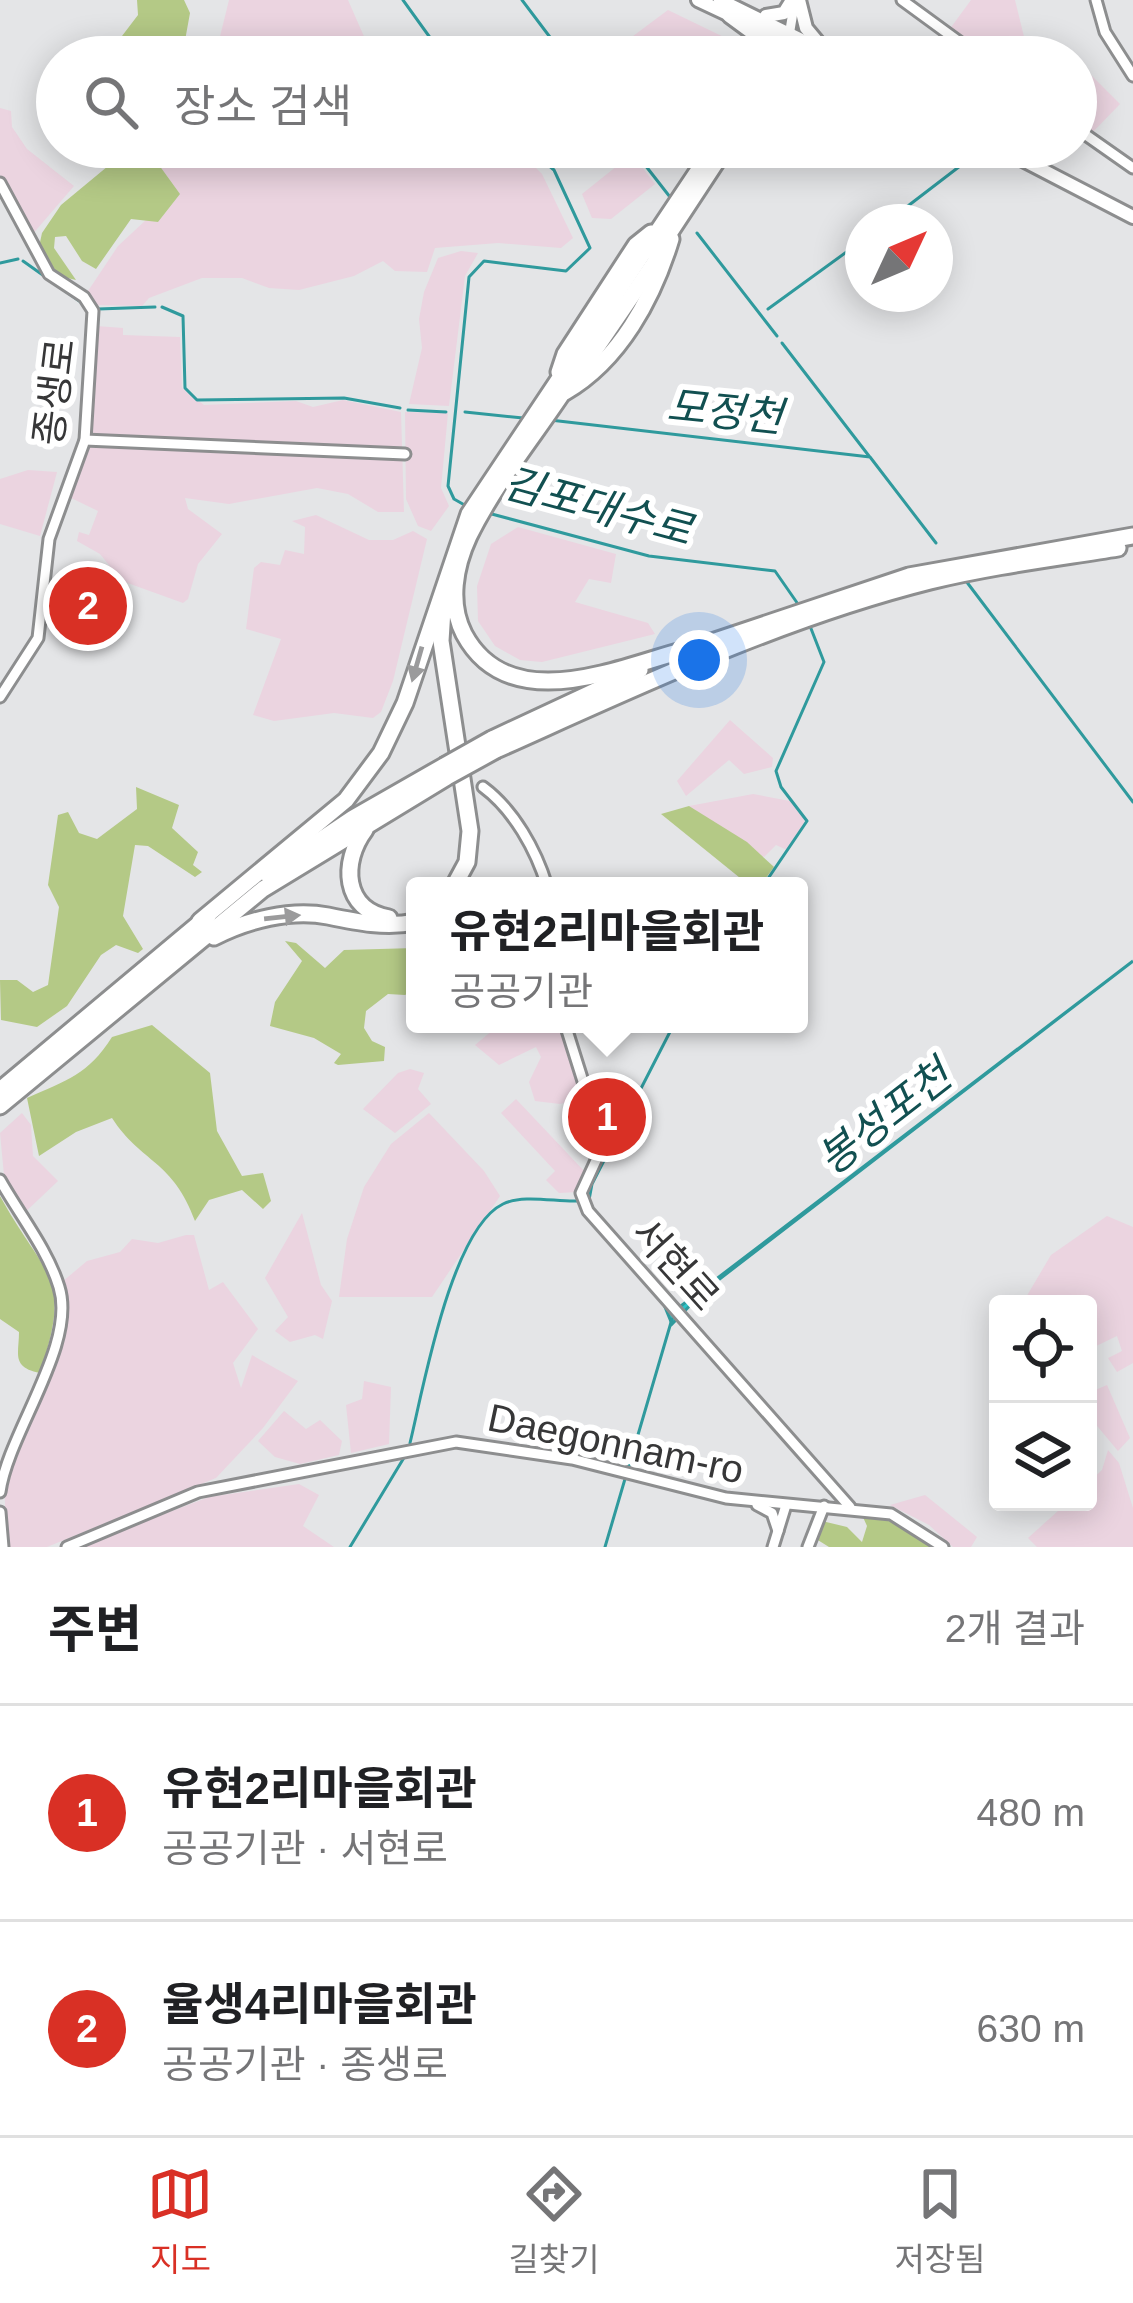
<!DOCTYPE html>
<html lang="ko">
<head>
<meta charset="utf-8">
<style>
  :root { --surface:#fff; --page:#f6f6f6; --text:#202124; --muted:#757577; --line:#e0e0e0; --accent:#d93025 }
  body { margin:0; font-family:Helvetica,"Noto Sans KR",sans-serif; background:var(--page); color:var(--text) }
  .controls { position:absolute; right:36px; bottom:36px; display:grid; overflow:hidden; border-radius:12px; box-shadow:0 6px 30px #0003 }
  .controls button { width:108px; height:108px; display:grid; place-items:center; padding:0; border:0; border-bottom:3px solid var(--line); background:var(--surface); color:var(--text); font:60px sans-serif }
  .compass { position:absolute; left:845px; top:204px; width:108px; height:108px; border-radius:50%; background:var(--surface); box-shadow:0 6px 30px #0003; rotate:46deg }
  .you { position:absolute; left:699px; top:660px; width:42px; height:42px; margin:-30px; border:9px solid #fff; border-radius:50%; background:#1a73e8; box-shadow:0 0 0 18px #1a73e833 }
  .badge { display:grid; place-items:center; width:78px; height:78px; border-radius:50%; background:var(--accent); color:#fff; font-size:39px; font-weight:700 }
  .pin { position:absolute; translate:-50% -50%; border:6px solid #fff; box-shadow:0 3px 12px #0006 }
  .popup { position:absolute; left:406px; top:877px; width:402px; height:156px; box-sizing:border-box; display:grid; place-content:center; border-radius:12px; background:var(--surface); filter:drop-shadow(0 3px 9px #0005); font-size:39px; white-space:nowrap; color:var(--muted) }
  .popup b { font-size:45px; color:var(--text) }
  .popup::after { content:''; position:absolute; left:50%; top:100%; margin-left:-24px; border:24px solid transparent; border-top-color:var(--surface) }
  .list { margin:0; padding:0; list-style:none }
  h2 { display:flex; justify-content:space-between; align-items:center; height:156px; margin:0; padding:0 48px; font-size:51px }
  h2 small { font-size:39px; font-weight:400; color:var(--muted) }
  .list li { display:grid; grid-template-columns:78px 1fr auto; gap:36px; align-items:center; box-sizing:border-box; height:216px; padding:0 48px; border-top:3px solid var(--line) }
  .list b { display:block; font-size:45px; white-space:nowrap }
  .list p { margin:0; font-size:39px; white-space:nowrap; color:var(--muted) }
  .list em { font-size:39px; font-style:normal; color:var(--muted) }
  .icon { flex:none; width:66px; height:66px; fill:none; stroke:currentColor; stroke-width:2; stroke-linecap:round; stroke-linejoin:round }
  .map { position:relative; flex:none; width:1133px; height:1547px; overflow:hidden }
  .search { position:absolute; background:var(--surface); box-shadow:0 6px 30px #0003; left:36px; right:36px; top:36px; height:132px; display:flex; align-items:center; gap:30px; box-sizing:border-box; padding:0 42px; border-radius:66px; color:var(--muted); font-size:45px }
  .sheet { height:588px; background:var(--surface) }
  nav { display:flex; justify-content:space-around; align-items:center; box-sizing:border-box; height:168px; border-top:3px solid var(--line); background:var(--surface); font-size:33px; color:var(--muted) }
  nav a { display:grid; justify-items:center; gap:6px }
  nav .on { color:var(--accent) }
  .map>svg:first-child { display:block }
</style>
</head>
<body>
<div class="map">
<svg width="1133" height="1547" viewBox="0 0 1133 1547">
  <rect width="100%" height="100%" fill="#e4e5e7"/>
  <g fill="#ebd4e0">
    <polygon points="229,0 348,0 373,57 215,57"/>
    <polygon points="971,0 1015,0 1029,57 1008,57 991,47 978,52 949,30"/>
    <polygon points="668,10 734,42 745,57 605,57"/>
    <polygon points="1076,60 1120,104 1090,135 1076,124"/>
    <polygon points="0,108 11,111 12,127 27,149 74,186 31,236 0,175"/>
    <polygon points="146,147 515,147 542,174 573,238 561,248 498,243 435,248 427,272 395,271 383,261 354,276 299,290 269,288 242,278 202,278 149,298 142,306 93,305 86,294 118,246 147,219 158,222 180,194"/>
    <polygon points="632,154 655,184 611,219 592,218 582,194"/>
    <polygon points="461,251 478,253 465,276 449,406 409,404 422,348 419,319 424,292 438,258"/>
    <polygon points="96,326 123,328 123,335 180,337 182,388 204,405 296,401 313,407 343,400 401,412 404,512 378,512 348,494 317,488 229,504 185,498 188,509 222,534 198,564 188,599 183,603 122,581 100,554 77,541 79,532 89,535 98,511 67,496 89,441"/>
    <polygon points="405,412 448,413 441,488 449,506 431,531 418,526 406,499"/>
    <polygon points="28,470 57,472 40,536 0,524 0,479"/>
    <polygon points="316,515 369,540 393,540 413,531 427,539 393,681 381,712 373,718 334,713 274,721 253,715 281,639 246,629 254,568 261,562 280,565 285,550 304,554 305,527 292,521"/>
    <polygon points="518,527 616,554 611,583 589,579 575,602 648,623 655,634 542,662 520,660 495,646 478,621 477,586 491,544"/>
    <polygon points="730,720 773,758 772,767 744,774 729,760 686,796 677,781"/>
    <polygon points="753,794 790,801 801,812 805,823 787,850 776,845 764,857 689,806"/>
    <polygon points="500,1024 562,1024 582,1098 560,1104 535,1101 529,1082 541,1057 536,1047 499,1065 475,1045"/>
    <polygon points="410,1069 424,1073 418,1089 431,1104 395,1133 363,1109 398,1073"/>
    <polygon points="516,1099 586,1173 578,1192 559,1193 546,1180 555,1171 501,1113"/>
    <polygon points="22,1113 31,1125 33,1156 58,1181 20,1217 5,1186 0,1133"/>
    <polygon points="429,1113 484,1171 500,1196 432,1297 339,1297 347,1239 364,1187 391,1144"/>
    <polygon points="302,1213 321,1285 332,1301 323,1339 315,1335 290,1342 275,1331 288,1317 265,1278"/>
    <polygon points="1107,1216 1133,1227 1133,1363 1117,1372 1108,1358 1122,1351 1117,1336 1088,1350 1088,1304 1022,1304 1051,1255"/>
    <polygon points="186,1235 194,1235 209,1290 223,1282 258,1329 233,1363 241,1388 252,1355 298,1381 263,1428 216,1478 47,1547 7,1547 4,1482 54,1350 62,1282 87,1261 120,1252 132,1239 158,1243"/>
    <polygon points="364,1381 391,1387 389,1444 351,1453 346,1405 362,1399"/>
    <polygon points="1107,1385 1130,1438 1118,1451 1088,1415 1088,1393"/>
    <polygon points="284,1411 306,1429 320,1420 342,1441 339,1455 300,1464 275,1457 258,1441"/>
    <polygon points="1108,1450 1119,1463 1133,1508 1133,1547 1037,1547 1028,1538 1068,1502 1088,1502 1088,1483 1102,1470"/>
    <polygon points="299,1484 319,1495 303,1526 334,1547 77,1547 209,1497"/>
    <polygon points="925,1495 977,1537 971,1547 953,1547 929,1525 890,1505"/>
  </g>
  <g fill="#b4c986">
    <polygon points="137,0 184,0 190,13 182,57 153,57 150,41 122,36 138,15"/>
    <polygon points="131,147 146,147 180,194 158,222 131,219 96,269 82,261 66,236 55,237 54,248 76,280 59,276 39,247 42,233 61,205"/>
    <polygon points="136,787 179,805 172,828 198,852 193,865 202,872 195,877 148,846 135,845 123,916 143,949 138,953 116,945 101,955 67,1006 37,1027 1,1020 0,980 17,980 33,992 48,985 59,907 48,885 58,815 68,812 79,833 97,839 137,809"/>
    <polygon points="689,806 747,842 774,867 760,886 745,882 661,814"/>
    <polygon points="285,941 296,943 325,968 344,950 415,948 415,989 405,995 388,994 366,1011 364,1028 372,1041 385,1047 384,1061 338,1065 334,1063 341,1054 314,1038 270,1026 275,1002 302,961"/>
    <path d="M152,1025L210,1073L217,1131L242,1176L263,1173L271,1201L263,1209L242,1190L209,1200L195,1221C173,1160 141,1163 112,1118L76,1132L39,1156L27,1098C67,1080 88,1075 112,1037Z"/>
    <path d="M0,1196C46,1280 73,1273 40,1373C11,1367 19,1354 19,1332L0,1319Z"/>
    <polygon points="862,1515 900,1522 932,1547 829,1547 813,1537 822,1521 847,1527 862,1542 867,1526"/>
  </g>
  <polygon fill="#2bc5c8" stroke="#2f9a9d" stroke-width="3" points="1133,961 704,1291 672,1324 665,1307 673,1312"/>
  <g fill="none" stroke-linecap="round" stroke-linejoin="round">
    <g stroke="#2f9a9d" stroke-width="3">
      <polyline points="403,0 444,57"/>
      <polyline points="522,0 565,57"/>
      <polyline points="638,156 670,197"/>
      <polyline points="887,222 977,153"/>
      <polyline points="697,233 777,336"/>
      <polyline points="23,261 85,305"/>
      <polyline points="0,263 18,259"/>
      <polyline points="162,307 183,316 185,388 197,400 344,398 400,408"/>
      <polyline points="98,309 155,307"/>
      <polyline points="768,309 863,240"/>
      <polyline points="782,343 869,456"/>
      <polyline points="408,410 446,412"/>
      <polyline points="465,412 523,418"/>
      <polyline points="550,420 870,457 936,543"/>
      <polyline points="468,507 454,499 448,486 469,277 484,261 566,271 590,248 554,170 527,147"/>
      <polyline points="488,513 649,556 775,571 800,607"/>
      <polyline points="966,581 1133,802"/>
      <polyline points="763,886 807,821 781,787 776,771 824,662 810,626"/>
      <polyline points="589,1200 592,1184 674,1024"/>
      <path d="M410,1443C423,1390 451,1229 503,1204C523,1194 556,1202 577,1201"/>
      <polyline points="350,1547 405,1456"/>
      <polyline points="605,1547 672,1319"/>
    </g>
    <g stroke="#8d8e8f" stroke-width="15">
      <g id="minor">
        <polyline points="902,0 980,57"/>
        <polyline points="1096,0 1105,32 1133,76"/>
        <polyline points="789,36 795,0"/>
        <polyline points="1076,128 1133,168"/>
        <polyline points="0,183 49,274 84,297 93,311 85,440 49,539 38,638 0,697"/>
        <polyline points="85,440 405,454"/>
        <path d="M483,787C514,810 536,850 547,886"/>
        <polyline points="565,1024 603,1145 581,1193 588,1211 850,1507"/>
        <path d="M0,1180C19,1214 48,1250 59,1287C77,1345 8,1433 0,1492"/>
        <polyline points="757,1505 772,1513 778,1531"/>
        <polyline points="0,1512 3,1547"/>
        <polyline points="67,1547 198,1492 456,1442 572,1459 726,1498 891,1514 943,1547"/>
        <polyline points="773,1547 786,1505"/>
        <polyline points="808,1547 824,1506"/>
      </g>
    </g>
    <g stroke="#8d8e8f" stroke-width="18">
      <g id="major">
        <polyline points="698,0 819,57"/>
        <polyline points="720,0 836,57"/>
        <polyline points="799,0 806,28 821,46"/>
        <polyline points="766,16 784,13 792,0"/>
        <polyline points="998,147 1133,217"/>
      </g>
    </g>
    <g stroke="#8d8e8f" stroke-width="21">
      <g id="highway">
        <polyline points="730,15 764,40 767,57"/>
        <polyline points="776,57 788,41"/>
        <polyline points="655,255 726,147"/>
        <polyline points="559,372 565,354 636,245 651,233"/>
        <path d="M575,374C541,428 497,479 469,536C455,566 448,603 464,634C508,716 613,670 681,651"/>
        <polyline points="573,382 657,259"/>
        <path d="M565,392C620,360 653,298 671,239"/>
        <polyline points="444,593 441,641 470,831 467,862 454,886"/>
        <polyline points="673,655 909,576 1133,536"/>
        <polyline points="492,739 640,670"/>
        <path d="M496,750C637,687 779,619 930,581C991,566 1056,558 1118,548"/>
        <path d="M365,830C341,862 343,910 389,918"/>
        <polyline points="268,875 353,818 444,766"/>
        <polyline points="200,921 346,800 381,753 405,703 469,514 714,147"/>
        <path d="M214,937C247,920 290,909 328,916C357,922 386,928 415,922"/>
        <polyline points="0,1090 208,916"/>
        <polyline points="0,1106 263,889 447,777"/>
      </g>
    </g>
    <use href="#minor" stroke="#fff" stroke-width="9"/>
    <use href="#major" stroke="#fff" stroke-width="12"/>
    <use href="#highway" stroke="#fff" stroke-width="15"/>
    <g stroke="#8d8e8f" stroke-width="21" stroke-linecap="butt">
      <g id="highway-bridge">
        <polyline points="444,766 492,739"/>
        <polyline points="447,777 496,750"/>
      </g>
    </g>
    <use href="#highway-bridge" stroke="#fff" stroke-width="15"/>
  </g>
  <defs><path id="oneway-solid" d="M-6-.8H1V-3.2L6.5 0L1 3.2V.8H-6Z" transform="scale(3)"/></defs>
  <g fill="#9b9b9c">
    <use href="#oneway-solid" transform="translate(417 664) rotate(106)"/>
    <use href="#oneway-solid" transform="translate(282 917) rotate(-6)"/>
  </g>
  <g text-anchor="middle" stroke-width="12" stroke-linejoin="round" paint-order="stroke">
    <g font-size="39" fill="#373738" stroke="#fff">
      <text transform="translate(54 392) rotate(-83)" y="14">종생로</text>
      <text transform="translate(676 1264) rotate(48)" y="14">서현로</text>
      <text transform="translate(616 1443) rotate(12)" y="14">Daegonnam-ro</text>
    </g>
    <g font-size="42" font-style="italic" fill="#125051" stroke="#fff">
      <text transform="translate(725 411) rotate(6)" y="15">모정천</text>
      <text transform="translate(598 506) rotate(15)" y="15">김포대수로</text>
      <text transform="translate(884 1117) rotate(-38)" y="15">봉성포천</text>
    </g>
  </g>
</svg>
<div class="controls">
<button><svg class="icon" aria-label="locate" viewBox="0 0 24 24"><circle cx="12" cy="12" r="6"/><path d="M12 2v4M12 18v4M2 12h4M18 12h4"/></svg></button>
<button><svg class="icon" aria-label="layers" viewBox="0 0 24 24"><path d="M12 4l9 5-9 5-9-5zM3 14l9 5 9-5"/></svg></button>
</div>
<svg class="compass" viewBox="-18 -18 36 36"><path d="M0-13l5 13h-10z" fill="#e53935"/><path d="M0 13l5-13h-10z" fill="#757577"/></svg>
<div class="you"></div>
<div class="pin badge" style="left:607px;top:1117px">1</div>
<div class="popup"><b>유현2리마을회관</b>공공기관</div>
<div class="pin badge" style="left:88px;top:606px">2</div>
<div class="search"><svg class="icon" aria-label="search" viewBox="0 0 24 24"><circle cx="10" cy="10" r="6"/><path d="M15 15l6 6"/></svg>장소 검색</div>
</div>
<section class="sheet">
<h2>주변<small>2개 결과</small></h2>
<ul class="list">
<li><span class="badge">1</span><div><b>유현2리마을회관</b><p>공공기관 · 서현로</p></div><em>480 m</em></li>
<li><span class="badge">2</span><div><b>율생4리마을회관</b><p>공공기관 · 종생로</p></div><em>630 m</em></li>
</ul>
</section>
<nav>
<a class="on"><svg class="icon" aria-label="map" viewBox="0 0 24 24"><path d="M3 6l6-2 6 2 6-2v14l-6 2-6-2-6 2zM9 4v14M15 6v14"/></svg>지도</a>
<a><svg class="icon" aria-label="directions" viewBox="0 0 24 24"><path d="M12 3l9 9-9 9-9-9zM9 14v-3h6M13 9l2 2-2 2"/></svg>길찾기</a>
<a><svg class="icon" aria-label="saved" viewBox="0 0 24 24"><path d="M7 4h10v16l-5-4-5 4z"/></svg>저장됨</a>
</nav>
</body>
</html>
